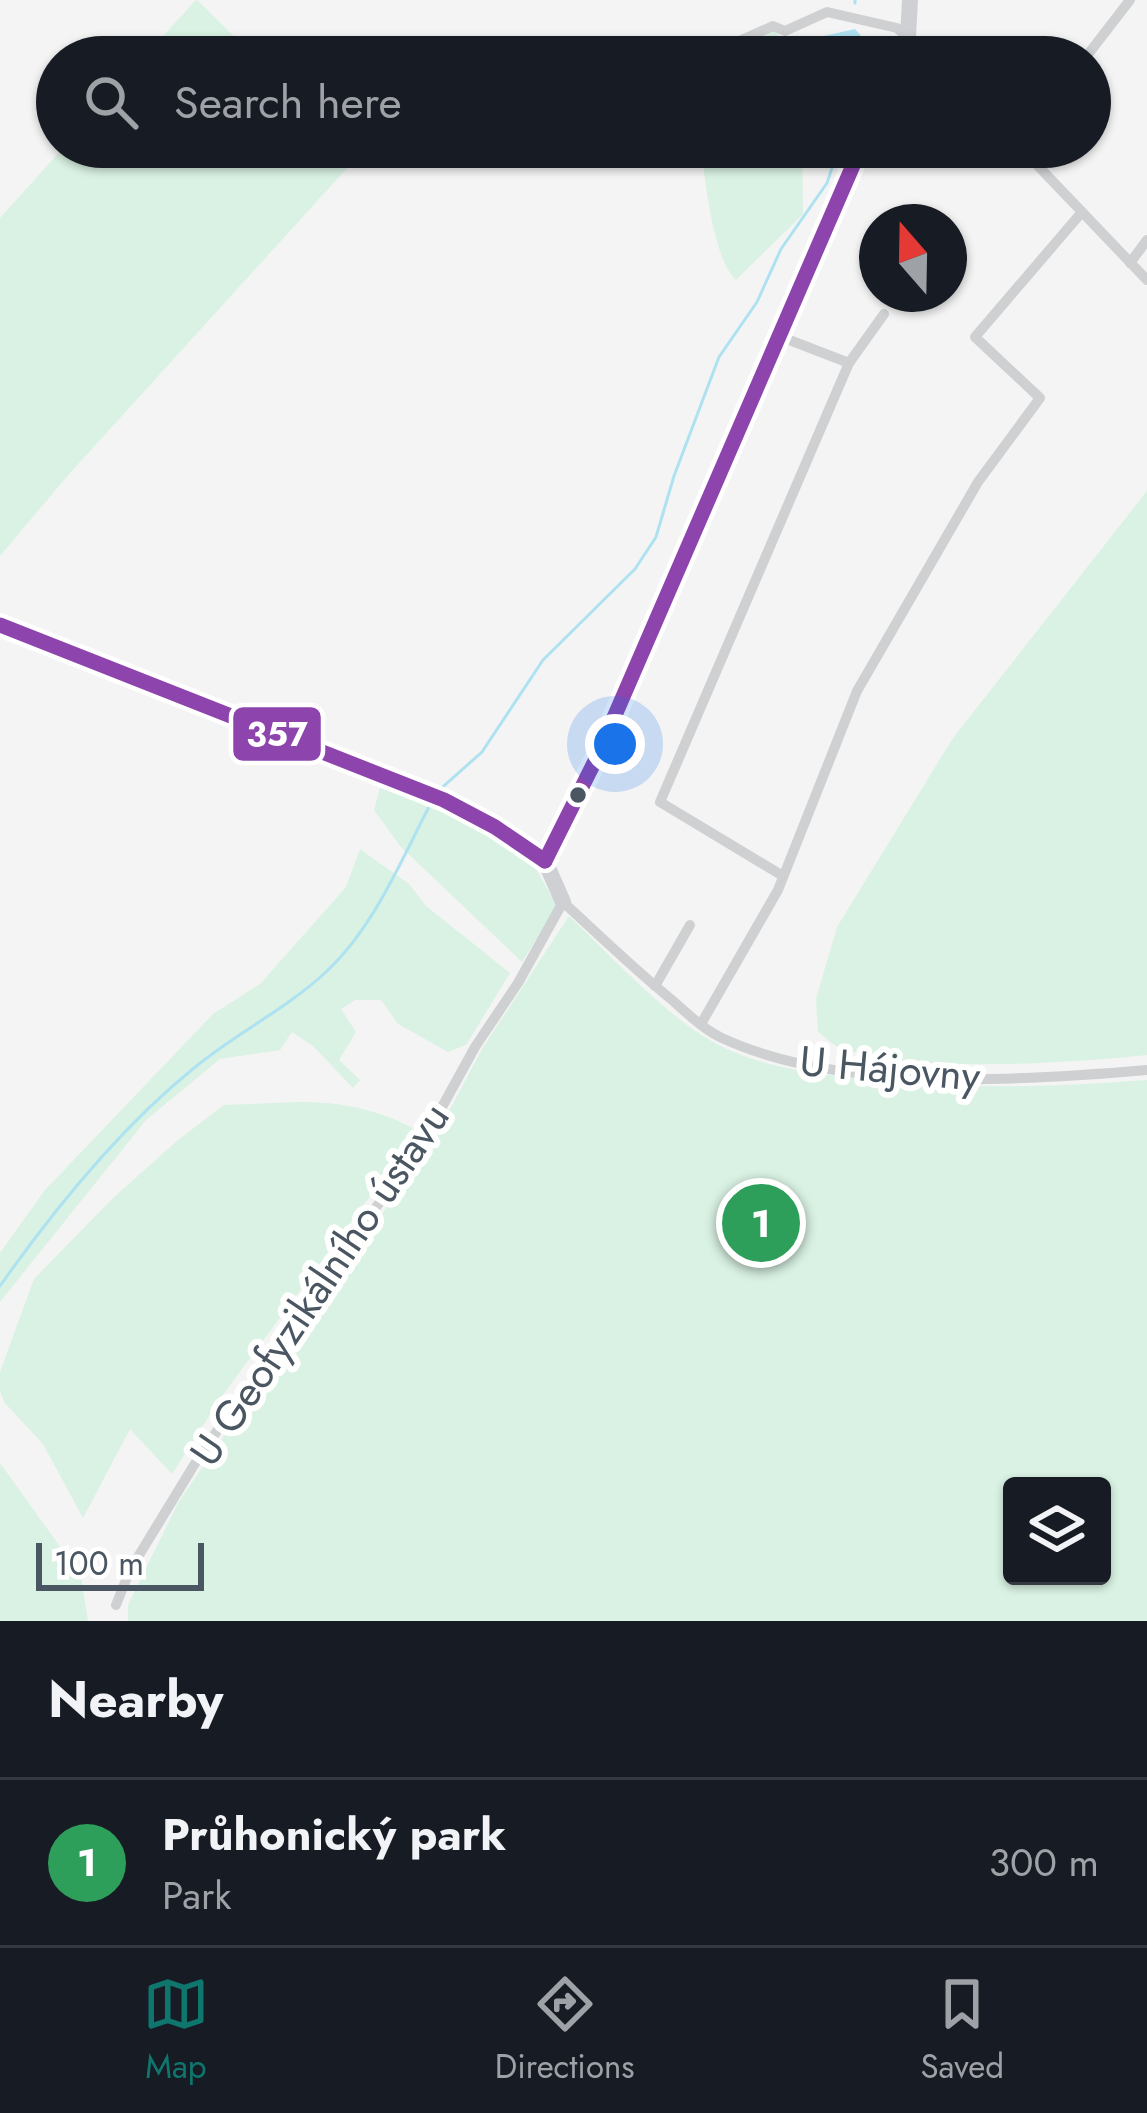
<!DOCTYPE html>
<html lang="en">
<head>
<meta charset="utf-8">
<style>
  :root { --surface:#171b24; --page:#20242c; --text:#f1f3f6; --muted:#9ea1a6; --line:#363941; --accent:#0f766e }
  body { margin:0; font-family:Jost,sans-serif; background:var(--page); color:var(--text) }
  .controls { position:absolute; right:36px; bottom:36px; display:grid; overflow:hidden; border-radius:12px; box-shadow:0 3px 9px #0004 }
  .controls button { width:108px; height:108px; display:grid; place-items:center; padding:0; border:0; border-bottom:3px solid var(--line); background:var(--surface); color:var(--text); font:60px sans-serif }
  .compass { position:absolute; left:859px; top:204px; width:108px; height:108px; border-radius:50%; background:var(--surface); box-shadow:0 3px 9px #0004; rotate:340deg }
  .scale { position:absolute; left:36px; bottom:30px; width:168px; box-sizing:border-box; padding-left:12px; border:6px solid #4a5661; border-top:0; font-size:33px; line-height:42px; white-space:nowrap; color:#4a5661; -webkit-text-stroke:9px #fff; paint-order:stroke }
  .you { position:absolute; left:615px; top:744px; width:42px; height:42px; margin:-30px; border:9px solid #fff; border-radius:50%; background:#1a73e8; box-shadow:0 0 0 18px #1a73e833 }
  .badge { display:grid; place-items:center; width:78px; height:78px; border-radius:50%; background:var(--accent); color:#fff; font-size:39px; font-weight:700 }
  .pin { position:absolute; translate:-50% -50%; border:6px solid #fff; box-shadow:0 3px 12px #0006 }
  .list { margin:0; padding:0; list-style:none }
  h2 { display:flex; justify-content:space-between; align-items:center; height:156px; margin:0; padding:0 48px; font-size:51px }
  h2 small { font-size:39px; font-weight:400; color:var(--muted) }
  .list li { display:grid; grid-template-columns:78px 1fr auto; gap:36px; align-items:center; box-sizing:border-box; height:168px; padding:0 48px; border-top:3px solid var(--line) }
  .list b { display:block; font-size:45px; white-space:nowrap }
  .list p { margin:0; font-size:39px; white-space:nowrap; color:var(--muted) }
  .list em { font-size:39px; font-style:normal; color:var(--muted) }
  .icon { flex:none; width:66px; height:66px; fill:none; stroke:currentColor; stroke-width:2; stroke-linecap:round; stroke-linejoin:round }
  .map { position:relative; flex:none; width:1147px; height:1621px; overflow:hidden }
  .search { position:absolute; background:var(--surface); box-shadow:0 3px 9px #0004; left:36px; right:36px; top:36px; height:132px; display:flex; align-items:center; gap:30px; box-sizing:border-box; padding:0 42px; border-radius:66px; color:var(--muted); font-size:45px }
  .sheet { height:324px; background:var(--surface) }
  nav { display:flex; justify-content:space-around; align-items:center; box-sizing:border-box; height:168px; border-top:3px solid var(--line); background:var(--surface); font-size:33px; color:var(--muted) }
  nav a { display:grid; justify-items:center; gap:6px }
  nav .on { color:var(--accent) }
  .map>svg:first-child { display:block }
</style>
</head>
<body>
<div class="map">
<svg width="1147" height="1621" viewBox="0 0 1147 1621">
  <rect width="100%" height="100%" fill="#f4f4f4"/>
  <g fill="#d9f2e3" fill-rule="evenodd">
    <polygon points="196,0 197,0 255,57 144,57"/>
    <polygon points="776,29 785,57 711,57"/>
    <polygon points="64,147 348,147 358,156 70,473 0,556 0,218"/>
    <path d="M701,147H802L803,214L736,280C713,259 705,179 701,147Z"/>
    <path d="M1147,491V1055C1071,1063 911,1074 841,1048C833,1045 825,1037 818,1032L816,999L837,927L953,738Z"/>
    <polygon points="381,784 457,814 534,866 557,906 522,962 401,847 374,810"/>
    <polygon points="360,849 409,884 426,906 510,973 466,1045 448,1052 398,1024 381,1000 355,1000 341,1009 356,1032 339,1060 360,1080 353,1088 313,1046 292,1032 280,1050 220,1059 146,1120 0,1302 0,1253 45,1190 213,1014 260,984 346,887"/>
    <path d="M569,916C609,954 666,1016 713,1042C750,1063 796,1071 836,1076C941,1090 1042,1088 1147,1080V1621H128V1605L178,1503L327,1284L422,1162L482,1049ZM1102,1486V1576H1012V1486Z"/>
    <path d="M300,1102C344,1102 380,1110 418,1131L222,1396L172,1474L130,1429L83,1518L43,1444L4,1402L0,1391V1372L34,1279L112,1199L178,1140L224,1105Z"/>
    <polygon points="0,1463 81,1576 88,1621 0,1621"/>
  </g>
  <polygon fill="#aee2f0" points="855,29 869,45 869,57 806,57 819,37"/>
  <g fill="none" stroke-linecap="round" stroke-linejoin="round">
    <g stroke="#aee2f0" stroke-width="3">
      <polyline points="855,0 855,3"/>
      <polyline points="437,792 482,752 543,660 635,569 656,537 674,476 719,357 757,302 781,249 827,183 839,147"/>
      <path d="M0,1286C55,1208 120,1128 194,1068C236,1033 288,1008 327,971C375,926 402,858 432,801"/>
    </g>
    <g stroke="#ced0d2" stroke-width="10">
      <polyline points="728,46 773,26 785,31 827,12 897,28 927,57"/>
      <polyline points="1086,57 1130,0"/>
      <polyline points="1020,147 1147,280"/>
      <polyline points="1130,263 1147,240"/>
      <polyline points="779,336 849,363"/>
      <polyline points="783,876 660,802 849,363 884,314"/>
      <polyline points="655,986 690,925"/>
      <polyline points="701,1024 778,890 857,691 978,482 1040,398 975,337 1082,212"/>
      <path d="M116,1605L130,1570L194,1465L316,1285L414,1158L475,1047L518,983L563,902C599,935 634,969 672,1000C687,1013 704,1030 722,1038C840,1093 1020,1081 1147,1070"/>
    </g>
    <g stroke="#ced0d4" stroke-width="16">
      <polyline points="900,57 908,36 910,0"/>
      <polyline points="0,625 444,800 495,827 545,861"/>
      <polyline points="545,861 596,759 861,147"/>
      <polyline points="545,861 563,902"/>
    </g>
    <g stroke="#fff" stroke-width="24">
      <g id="bus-1">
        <polyline points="0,625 444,800 495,827 545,861"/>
        <polyline points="545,861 596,759 861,147"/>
      </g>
    </g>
    <use href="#bus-1" stroke="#8e44ad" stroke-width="15"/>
  </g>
  <circle fill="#4a5661" stroke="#fff" stroke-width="4.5" cx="578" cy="795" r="10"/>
  <g text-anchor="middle" stroke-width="12" stroke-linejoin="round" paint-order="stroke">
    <g font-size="42" fill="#4a5661" stroke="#fff">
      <text transform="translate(890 1068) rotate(5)" y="15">U Hájovny</text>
      <text transform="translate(319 1284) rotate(-56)" y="15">U Geofyzikálního ústavu</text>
    </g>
  </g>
  <rect stroke="#fff" stroke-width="4.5" x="231" y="705" width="92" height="58" rx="12" fill="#8e44ad"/>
  <g font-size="33" text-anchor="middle" font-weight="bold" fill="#fff">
    <text x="277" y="746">357</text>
  </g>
</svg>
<div class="controls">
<button><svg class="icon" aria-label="layers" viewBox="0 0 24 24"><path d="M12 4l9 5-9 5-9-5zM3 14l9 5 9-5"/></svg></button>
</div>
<svg class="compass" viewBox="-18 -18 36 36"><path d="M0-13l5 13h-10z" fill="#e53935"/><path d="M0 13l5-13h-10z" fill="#9ea1a6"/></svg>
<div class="scale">100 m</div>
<div class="you"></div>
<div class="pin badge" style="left:761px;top:1223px;background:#2e9e5b">1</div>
<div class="search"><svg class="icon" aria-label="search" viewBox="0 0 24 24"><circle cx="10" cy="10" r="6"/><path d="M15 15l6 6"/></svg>Search here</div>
</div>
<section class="sheet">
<h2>Nearby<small></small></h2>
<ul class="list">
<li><span class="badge" style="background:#2e9e5b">1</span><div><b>Průhonický park</b><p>Park</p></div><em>300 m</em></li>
</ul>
</section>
<nav>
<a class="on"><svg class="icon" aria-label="map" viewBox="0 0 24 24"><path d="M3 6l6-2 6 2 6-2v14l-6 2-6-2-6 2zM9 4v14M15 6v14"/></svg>Map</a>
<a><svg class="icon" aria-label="directions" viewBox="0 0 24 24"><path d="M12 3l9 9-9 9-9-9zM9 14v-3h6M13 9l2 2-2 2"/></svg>Directions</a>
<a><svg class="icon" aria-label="saved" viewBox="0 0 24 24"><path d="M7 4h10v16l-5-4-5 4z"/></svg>Saved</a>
</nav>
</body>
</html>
